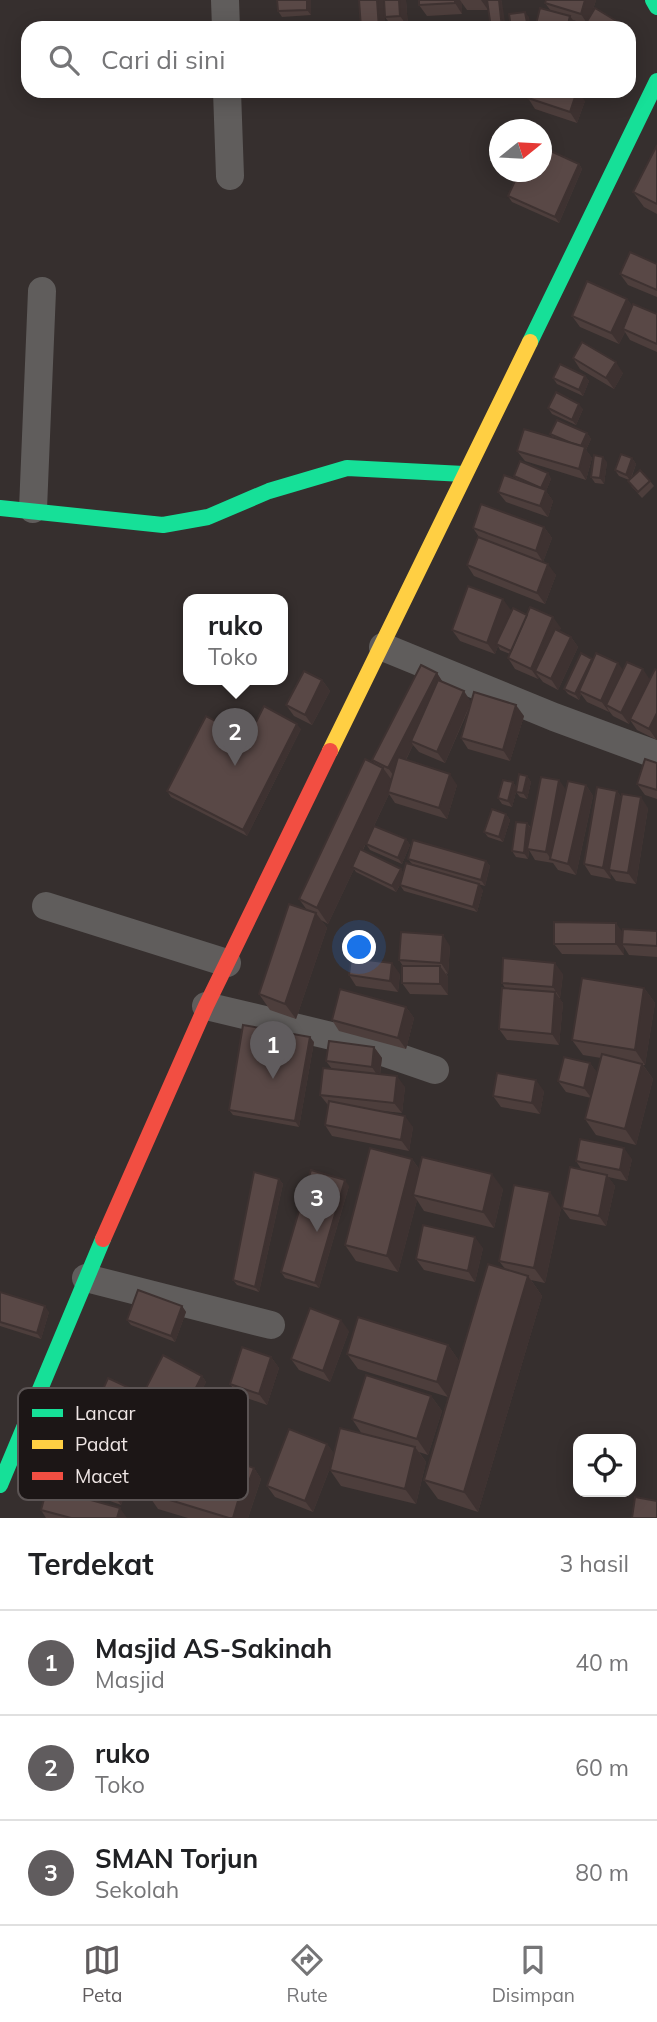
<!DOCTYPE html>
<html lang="id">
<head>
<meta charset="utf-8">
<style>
  :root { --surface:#fff; --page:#f2f2f2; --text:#202124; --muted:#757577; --line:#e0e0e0; --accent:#605c5e }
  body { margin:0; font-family:Mulish,sans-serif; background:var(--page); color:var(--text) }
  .controls { position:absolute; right:21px; bottom:21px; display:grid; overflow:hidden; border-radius:14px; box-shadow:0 4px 18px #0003 }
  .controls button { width:63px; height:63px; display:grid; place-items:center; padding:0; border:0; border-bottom:2px solid var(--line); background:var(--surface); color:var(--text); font:35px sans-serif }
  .compass { position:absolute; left:489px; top:119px; width:63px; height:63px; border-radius:50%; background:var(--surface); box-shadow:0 4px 18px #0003; rotate:72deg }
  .you { position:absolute; left:360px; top:948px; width:24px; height:24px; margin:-18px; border:5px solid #fff; border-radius:50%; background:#1a73e8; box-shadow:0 0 0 10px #1a73e833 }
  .badge { display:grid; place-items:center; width:46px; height:46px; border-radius:50%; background:var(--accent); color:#fff; font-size:23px; font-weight:700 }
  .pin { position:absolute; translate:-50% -58px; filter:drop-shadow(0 2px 4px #0008) }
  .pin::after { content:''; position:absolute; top:37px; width:24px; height:21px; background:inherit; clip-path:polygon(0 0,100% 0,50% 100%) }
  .popup { position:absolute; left:183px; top:594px; width:105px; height:91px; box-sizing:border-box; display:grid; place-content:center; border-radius:14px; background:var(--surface); filter:drop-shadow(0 2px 5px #0005); font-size:23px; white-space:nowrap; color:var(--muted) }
  .popup b { font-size:26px; color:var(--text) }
  .popup::after { content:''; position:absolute; left:50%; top:100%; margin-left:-14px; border:14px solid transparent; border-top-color:var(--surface) }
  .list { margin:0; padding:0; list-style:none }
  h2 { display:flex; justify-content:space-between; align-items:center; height:91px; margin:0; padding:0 28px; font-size:30px }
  h2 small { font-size:23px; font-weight:400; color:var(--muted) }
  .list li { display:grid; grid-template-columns:46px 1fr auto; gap:21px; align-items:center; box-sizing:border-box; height:105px; padding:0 28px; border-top:2px solid var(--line) }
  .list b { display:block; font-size:26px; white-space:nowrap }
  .list p { margin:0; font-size:23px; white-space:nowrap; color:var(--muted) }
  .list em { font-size:23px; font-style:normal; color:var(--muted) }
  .icon { flex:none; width:38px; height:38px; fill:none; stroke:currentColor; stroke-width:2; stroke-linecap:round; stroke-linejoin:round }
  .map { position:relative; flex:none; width:657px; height:1518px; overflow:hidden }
  .search { position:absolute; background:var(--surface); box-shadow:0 4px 18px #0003; left:21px; right:21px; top:21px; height:77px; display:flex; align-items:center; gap:18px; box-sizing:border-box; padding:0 24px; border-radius:21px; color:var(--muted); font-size:26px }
  .sheet { height:406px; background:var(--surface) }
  nav { display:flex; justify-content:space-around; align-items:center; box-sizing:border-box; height:98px; border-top:2px solid var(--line); background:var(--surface); font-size:19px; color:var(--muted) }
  nav a { display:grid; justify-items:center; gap:4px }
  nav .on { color:var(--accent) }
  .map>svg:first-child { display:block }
</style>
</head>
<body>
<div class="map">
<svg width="657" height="1518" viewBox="0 0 657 1518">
  <rect width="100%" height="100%" fill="#362f2e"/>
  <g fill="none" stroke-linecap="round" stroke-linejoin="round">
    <g stroke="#605d5c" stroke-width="28">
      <polyline points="225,0 226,28"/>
      <polyline points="227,91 230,176"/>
      <polyline points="33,509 42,291"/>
      <polyline points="383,647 554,717 657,755"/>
      <polyline points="46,906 227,963"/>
      <polyline points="206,1006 348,1040 435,1070"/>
      <polyline points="86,1278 271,1325"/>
    </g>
    <g stroke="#16e098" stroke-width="16">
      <polyline points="653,0 657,7"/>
      <polyline points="530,342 657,81"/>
      <polyline points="0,508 163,525 208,517 269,491 347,468 464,474"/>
      <polyline points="0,1485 103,1239"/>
    </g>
    <polyline stroke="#ffcf43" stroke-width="16" points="330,751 530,342"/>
    <polyline stroke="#f24e42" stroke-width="16" points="103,1239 206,1006 330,751"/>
  </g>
  <g fill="#4d3e3c">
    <polygon points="277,0 311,0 311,15 282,17 278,11"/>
    <polygon points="406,0 408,27 393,28 385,17"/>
    <polygon points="419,0 501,0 502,2 488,10 467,10 462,3 462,14 427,16 419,5"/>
    <polygon points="546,0 596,0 592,13 585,24 573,20 578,27 551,11 545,3"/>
    <polygon points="584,91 604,91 601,97"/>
    <polygon points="528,98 585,101 577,123 535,109"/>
    <polygon points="657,145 657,214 644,207 633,192"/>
    <polygon points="579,164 582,169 559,223 512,202 508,196"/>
    <polygon points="657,264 657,297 628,285 620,274"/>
    <polygon points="627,299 632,306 657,314 657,352 630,340 625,332 619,344 580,327 572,316"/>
    <polygon points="573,358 623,373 614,389 580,369"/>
    <polygon points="585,376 589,381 583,396 557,384 553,378"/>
    <polygon points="548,408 583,409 576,425 552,414"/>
    <polygon points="587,433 591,439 586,450 592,458 586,480 525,461 517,451 553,438 550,434"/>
    <polygon points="632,458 636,464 631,479 650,481 654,486 642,498 632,487 628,481 629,480 619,476 615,470"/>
    <polygon points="607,462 604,484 595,483 591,477"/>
    <polygon points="548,473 551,479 546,491 553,501 548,517 506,502 498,492 517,480 514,476"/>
    <polygon points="544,527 552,538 543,562 556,575 545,604 474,576 467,565 479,537 473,528"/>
    <polygon points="511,610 507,620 561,628 559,631 571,637 578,647 558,690 543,682 539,677 538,679 515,669 508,658 510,654 500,650 498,646 495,654 460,641 452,630"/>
    <polygon points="596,653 657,740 637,730 630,720 629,724 613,716 609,711 609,712 587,702 581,694 579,700 568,694 564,689 593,660"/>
    <polygon points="437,673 443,683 471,702 524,716 510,761 468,749 461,738 470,706 445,763 419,752 413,745 406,760 457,785 447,819 395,803 389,794 374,826 406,839 410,845 402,864 370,850 366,844 370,834 363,850 401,869 403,873 483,890 477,912 404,891 400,885 396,892 356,872 354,869 328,924 321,920 327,928 296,1019 270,1010 259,994 307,910 299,899 375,764 372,760"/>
    <polygon points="322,680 330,691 312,725 294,716 286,705"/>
    <polygon points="229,728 252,730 301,729 247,836 171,797 167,791"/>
    <polygon points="657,763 657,799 645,795 637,784"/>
    <polygon points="527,776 531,782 527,799 520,797 516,792 512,807 502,804 498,798 513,782 516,787"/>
    <polygon points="586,785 593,796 576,875 558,870 553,863 535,860 529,850 528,859 516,857 512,851 527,823 531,828 566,790"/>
    <polygon points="617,791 621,797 648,808 636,884 616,881 611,874 611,879 591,875 584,864"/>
    <polygon points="506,814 510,820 503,842 488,837 484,832"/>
    <polygon points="408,859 486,861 490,866 485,886 412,864"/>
    <polygon points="657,931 657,957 629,955 624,947 624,955 562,954 554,944 623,932"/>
    <polygon points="450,946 448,974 446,973 448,977 448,995 410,994 402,983 403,966 399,960"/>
    <polygon points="400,974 398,992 356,986 349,975"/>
    <polygon points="563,974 560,998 559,998 563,1003 559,1045 507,1040 499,1029 505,988 502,983"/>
    <polygon points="644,988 655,1003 645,1065 643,1065 653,1079 636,1145 596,1135 585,1119 591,1098 566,1092 558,1081 590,1063 597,1073 601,1058 583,1055 572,1040"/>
    <polygon points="406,1007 414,1018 406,1049 339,1031 332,1020"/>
    <polygon points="314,1042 299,1127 233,1115 229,1110"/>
    <polygon points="374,1047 382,1058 380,1075 405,1087 402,1113 383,1111 413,1127 409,1151 332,1136 325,1125 328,1105 320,1095 332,1069 326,1061"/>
    <polygon points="544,1091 540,1114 501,1107 493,1096"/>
    <polygon points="412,1159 419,1169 503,1189 494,1228 424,1211 417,1200 398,1272 356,1261 345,1245"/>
    <polygon points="632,1159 627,1181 608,1177 615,1186 606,1226 570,1219 562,1208 582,1170 576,1161"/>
    <polygon points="279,1179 283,1184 259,1292 237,1285 233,1280"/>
    <polygon points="349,1186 319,1288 285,1278 281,1272"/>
    <polygon points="561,1208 545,1283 531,1280 542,1296 478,1512 438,1499 424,1480 448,1397 358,1369 347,1354 448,1345 459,1361 506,1270 499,1261"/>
    <polygon points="483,1248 475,1282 424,1270 416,1259"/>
    <polygon points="0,1292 49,1312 41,1339 0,1326"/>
    <polygon points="182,1306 186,1312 175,1342 131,1325 127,1320"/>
    <polygon points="349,1331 330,1382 299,1370 291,1359"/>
    <polygon points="271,1357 279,1368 267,1405 238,1395 230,1384"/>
    <polygon points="202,1376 206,1382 189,1414 150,1393 146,1388"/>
    <polygon points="431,1396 442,1411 428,1455 419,1452 426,1462 416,1504 341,1486 330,1470 332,1463 313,1512 275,1497 267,1486 327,1444 334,1454 362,1434 352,1419"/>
    <polygon points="97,1403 146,1403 135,1425 141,1427 149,1438 142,1459 109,1448 127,1455 135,1466 121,1505 69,1486 61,1475 77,1436 70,1426 104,1414"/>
    <polygon points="219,1430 226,1441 220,1456 254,1468 261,1479 248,1518 188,1518 158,1509 147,1493 183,1442 176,1431"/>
    <polygon points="41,1510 127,1518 46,1518"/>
  </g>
  <g fill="#3e3231">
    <polygon points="307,0 311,0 311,15 307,10"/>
    <polygon points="377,0 383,0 386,28 379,28"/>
    <polygon points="399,0 406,0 408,27 400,16"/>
    <polygon points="455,0 460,0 462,3 462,14 455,3"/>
    <polygon points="481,0 488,0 488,10"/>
    <polygon points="499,0 501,0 502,2 506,28 502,28"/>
    <polygon points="585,0 596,0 588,25 581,14"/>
    <polygon points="525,12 529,17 531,28 528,28"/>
    <polygon points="570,16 578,27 578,28 567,28"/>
    <polygon points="629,29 636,39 629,50"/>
    <polygon points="577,91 578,91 585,101 577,123 570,112"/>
    <polygon points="598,91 604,91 601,97 597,92"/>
    <polygon points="579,164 582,169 559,223 555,217"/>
    <polygon points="627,299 635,310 623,329 625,332 619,344 611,333"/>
    <polygon points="616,362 623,373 614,389 606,378"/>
    <polygon points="585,376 589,381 583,396 579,390"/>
    <polygon points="579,404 583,409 576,425 572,420"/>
    <polygon points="587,433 591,439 586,450 592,458 586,480 579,469 581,448"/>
    <polygon points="603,457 607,462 604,484 600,478"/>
    <polygon points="632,458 636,464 630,480 626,475"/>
    <polygon points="548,473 551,479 546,491 553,501 548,517 540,506 545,493 541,488"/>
    <polygon points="544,527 552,538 543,562 536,551"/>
    <polygon points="548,564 556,575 545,604 537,593"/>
    <polygon points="503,599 511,610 498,645 496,644 498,646 495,654 487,643"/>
    <polygon points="553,617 561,628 541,674 535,671 539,677 538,679 531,669"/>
    <polygon points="571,637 578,647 558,690 551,679"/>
    <polygon points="592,659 596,664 579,691 581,694 579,700 575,694"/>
    <polygon points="618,663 626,674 606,705 609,711 609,712 601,701"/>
    <polygon points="643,669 650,680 629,724 621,713"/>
    <polygon points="437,673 444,684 411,741 413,745 396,779 388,768"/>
    <polygon points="322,680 330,691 312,725 305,715"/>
    <polygon points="464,691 471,702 445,763 437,752"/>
    <polygon points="516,705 524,716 510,761 503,750"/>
    <polygon points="657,713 657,740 649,729"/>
    <polygon points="297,724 301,729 247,836 243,830"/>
    <polygon points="383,768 394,783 388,792 389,794 354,868 352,867 354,869 328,924 317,908"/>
    <polygon points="450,774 457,785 447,819 439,808"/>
    <polygon points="527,776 531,782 527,799 523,793"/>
    <polygon points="559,780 567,791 551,859 546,852"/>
    <polygon points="513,782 517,788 512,807 508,801"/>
    <polygon points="586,785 593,796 576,875 568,864"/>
    <polygon points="617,791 624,802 609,870 611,874 611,879 603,868"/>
    <polygon points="641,797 648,808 636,884 628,873"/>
    <polygon points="506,814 510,820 503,842 499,837"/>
    <polygon points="527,823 531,829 527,849 529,850 528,859 524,853"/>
    <polygon points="406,839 410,845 402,864 398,858"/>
    <polygon points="486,861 490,866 485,886 481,880"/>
    <polygon points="401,869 405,875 396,892 392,886"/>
    <polygon points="479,884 483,890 477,912 473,907"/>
    <polygon points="316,913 327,928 296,1019 285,1004"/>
    <polygon points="616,923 624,934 622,944 624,947 624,955 616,944"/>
    <polygon points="443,935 450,946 448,974 441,963"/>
    <polygon points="392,963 400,974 398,992 390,981"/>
    <polygon points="555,963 563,974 560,998 553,987"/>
    <polygon points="440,966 448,977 448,995 440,984"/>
    <polygon points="644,988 655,1003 645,1065 635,1050"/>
    <polygon points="555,992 563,1003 559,1045 552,1034"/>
    <polygon points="406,1007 414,1018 406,1049 398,1038"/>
    <polygon points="310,1037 314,1042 299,1127 295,1121"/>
    <polygon points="374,1047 382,1058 379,1078 372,1067"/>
    <polygon points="590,1063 598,1074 592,1099 584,1088"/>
    <polygon points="642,1064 653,1079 636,1145 625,1129"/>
    <polygon points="397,1076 405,1087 402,1113 394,1103"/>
    <polygon points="536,1080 544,1091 540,1114 532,1103"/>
    <polygon points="405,1116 413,1127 409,1151 401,1140"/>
    <polygon points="624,1148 632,1159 627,1181 620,1170"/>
    <polygon points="412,1159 423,1175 413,1195 417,1200 398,1272 387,1256"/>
    <polygon points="492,1174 503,1189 494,1228 483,1212"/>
    <polygon points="607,1175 615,1186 606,1226 599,1216"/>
    <polygon points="279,1179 283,1184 259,1292 255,1287"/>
    <polygon points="345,1180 349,1186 319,1288 315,1283"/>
    <polygon points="550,1192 561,1208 545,1283 534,1268"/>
    <polygon points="475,1237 483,1248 475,1282 468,1271"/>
    <polygon points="528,1276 542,1296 478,1512 464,1492"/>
    <polygon points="45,1306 49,1312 41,1339 37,1333"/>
    <polygon points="182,1306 186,1312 175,1342 171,1336"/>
    <polygon points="341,1320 349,1331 330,1382 323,1371"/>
    <polygon points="448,1345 459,1361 448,1397 437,1382"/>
    <polygon points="271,1357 279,1368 267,1405 259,1394"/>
    <polygon points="202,1376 206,1382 189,1414 185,1409"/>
    <polygon points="138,1392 146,1403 134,1428 126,1417"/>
    <polygon points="431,1396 442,1411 428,1455 417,1439"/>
    <polygon points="141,1427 149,1438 142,1459 134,1448"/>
    <polygon points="219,1430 226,1441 218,1459 211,1448"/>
    <polygon points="327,1444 335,1455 313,1512 305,1501"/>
    <polygon points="415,1447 426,1462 416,1504 405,1489"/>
    <polygon points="127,1455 135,1466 121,1505 113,1494"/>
    <polygon points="254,1468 261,1479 248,1518 233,1518 243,1484"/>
    <polygon points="120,1508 127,1518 117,1518"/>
  </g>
  <g fill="#594846" stroke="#3e3231" stroke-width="2">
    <polygon points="277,0 307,0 307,10 278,11"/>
    <polygon points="359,0 377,0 379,28 361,28"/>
    <polygon points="384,0 399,0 400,16 385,17"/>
    <polygon points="419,0 455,0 455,3 419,5"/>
    <polygon points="487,0 499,0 502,28 491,28"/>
    <polygon points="546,0 585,0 581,14 545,3"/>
    <polygon points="540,8 570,16 567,28 535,28"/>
    <polygon points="595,8 628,28 583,28"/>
    <polygon points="525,12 528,28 511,28 509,14"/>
    <polygon points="530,91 577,91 570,112 528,98"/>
    <polygon points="657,145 657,204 633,192"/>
    <polygon points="542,147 579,164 555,217 508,196 519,172 542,172"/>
    <polygon points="630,252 657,264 657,290 620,274"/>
    <polygon points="587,281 627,299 611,333 572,316"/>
    <polygon points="633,304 657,314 657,344 623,329"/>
    <polygon points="582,342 616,362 606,378 573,358"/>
    <polygon points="560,364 585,376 579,390 553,378"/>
    <polygon points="556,392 579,404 572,420 548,408"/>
    <polygon points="557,420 587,433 581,446 571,443 550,434"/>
    <polygon points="524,429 585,447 579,469 517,451"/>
    <polygon points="621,454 632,458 626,475 615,470"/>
    <polygon points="594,455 603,457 600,478 591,477"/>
    <polygon points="520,461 548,473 541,488 514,476"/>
    <polygon points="640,470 650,481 638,492 628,481"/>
    <polygon points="504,475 546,490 540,506 498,492"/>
    <polygon points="481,504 544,527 536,551 473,528"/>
    <polygon points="478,537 548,564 537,593 467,565"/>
    <polygon points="468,586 503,599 487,643 452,630"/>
    <polygon points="530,607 553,617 531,669 508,658"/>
    <polygon points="513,608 527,615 511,651 496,644"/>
    <polygon points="555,629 571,637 551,679 535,671"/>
    <polygon points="581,653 592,659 575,694 564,689"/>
    <polygon points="596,653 618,663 601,701 579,691"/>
    <polygon points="627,662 643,669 621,713 606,705"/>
    <polygon points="421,665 437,673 388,768 372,760"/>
    <polygon points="655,669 657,670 657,713 649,729 630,719"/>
    <polygon points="304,671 322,680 305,715 286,705"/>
    <polygon points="438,680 464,691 437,752 411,741"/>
    <polygon points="474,692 516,705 503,750 461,738"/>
    <polygon points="264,706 297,724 243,830 167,791 206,716 229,728 233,720 252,730"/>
    <polygon points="398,757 450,774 439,808 388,792"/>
    <polygon points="365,759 383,768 317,908 299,899"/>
    <polygon points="645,759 657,763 657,790 637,784"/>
    <polygon points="519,774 527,776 523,793 516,792"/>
    <polygon points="541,777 559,780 546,852 527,849"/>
    <polygon points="503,780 513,782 508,801 498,798"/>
    <polygon points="568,781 586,785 568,864 550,859"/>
    <polygon points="597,787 617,791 603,868 584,864"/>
    <polygon points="622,794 641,797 628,873 609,870"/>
    <polygon points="492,809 506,814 499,837 484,832"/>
    <polygon points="516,822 527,823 524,853 512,851"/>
    <polygon points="374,826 406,839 398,858 366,844"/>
    <polygon points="413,840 486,861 481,880 408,859"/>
    <polygon points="360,849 401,869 392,886 352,867"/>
    <polygon points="406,863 479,884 473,907 400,885"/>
    <polygon points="289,904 316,913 285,1004 259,994"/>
    <polygon points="554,922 616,923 616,944 554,944"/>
    <polygon points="623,929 657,931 657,946 622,944"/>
    <polygon points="401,932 443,935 441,963 399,960"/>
    <polygon points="351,958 392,963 390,981 349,975"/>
    <polygon points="503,958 555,963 553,987 502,983"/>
    <polygon points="402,966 440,966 440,984 402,983"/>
    <polygon points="582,978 644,988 635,1050 572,1040"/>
    <polygon points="502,988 555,992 552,1034 499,1029"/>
    <polygon points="340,989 406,1007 398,1038 332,1020"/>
    <polygon points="243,1025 310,1037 295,1121 229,1110"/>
    <polygon points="329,1041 374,1047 372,1067 326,1061"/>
    <polygon points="602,1054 642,1064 625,1129 585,1119"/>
    <polygon points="564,1057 590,1063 584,1088 558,1081"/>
    <polygon points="323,1068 397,1076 394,1103 320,1095"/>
    <polygon points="497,1073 536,1080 532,1103 493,1096"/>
    <polygon points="329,1101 405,1116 401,1140 325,1125"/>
    <polygon points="580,1139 624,1148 620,1170 576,1161"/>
    <polygon points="370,1148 412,1159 387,1256 345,1245"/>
    <polygon points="422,1157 492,1174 483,1212 413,1195"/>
    <polygon points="570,1167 607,1175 599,1216 562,1208"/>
    <polygon points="311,1170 345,1180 315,1283 281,1272"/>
    <polygon points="254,1172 279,1179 255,1287 233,1280"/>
    <polygon points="514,1185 550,1192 534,1268 499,1261"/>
    <polygon points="423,1225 475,1237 468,1271 416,1259"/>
    <polygon points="488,1264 528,1276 464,1492 424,1480"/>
    <polygon points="138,1290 182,1306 171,1336 127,1320"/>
    <polygon points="0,1292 45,1306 37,1333 0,1322"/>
    <polygon points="310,1308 341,1320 323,1371 291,1359"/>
    <polygon points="358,1317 448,1345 437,1382 347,1354"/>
    <polygon points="242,1347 271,1357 259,1394 230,1384"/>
    <polygon points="163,1355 202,1376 185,1409 146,1388"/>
    <polygon points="366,1375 431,1396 417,1439 352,1419"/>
    <polygon points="108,1378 138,1392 126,1417 97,1403"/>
    <polygon points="78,1406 141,1427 134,1448 70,1426"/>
    <polygon points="184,1413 219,1430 211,1448 176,1431"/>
    <polygon points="340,1428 415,1447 405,1489 330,1470"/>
    <polygon points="289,1429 327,1444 305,1501 267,1486"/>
    <polygon points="75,1436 127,1455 113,1494 61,1475"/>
    <polygon points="172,1438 254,1468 246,1489 243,1484 165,1459"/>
    <polygon points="158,1458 243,1484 233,1518 229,1518 147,1493"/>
    <polygon points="47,1488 120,1508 117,1518 71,1518 41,1510"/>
    <polygon points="635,1497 657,1501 657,1518 632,1518"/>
  </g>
  <rect x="18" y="1388" width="230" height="112" rx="10" fill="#1c1616" stroke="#5b5454" stroke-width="2"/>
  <rect x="32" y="1409" width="31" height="8" fill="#16e098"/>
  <rect x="32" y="1440" width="31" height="9" fill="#ffcf43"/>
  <rect x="32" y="1472" width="31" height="8" fill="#f24e42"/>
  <g font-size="19" fill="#eee5e4">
    <text x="75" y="1420">Lancar</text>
    <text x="75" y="1451">Padat</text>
    <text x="75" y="1483">Macet</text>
  </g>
</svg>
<div class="controls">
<button><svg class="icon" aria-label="locate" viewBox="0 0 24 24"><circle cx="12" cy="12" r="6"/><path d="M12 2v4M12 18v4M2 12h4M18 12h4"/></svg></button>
</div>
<svg class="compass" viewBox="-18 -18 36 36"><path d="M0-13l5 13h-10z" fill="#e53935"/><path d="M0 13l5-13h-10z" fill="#757577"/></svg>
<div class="you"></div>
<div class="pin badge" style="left:273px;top:1079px">1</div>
<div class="pin badge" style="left:235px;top:766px">2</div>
<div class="popup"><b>ruko</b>Toko</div>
<div class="pin badge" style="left:317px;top:1232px">3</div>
<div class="search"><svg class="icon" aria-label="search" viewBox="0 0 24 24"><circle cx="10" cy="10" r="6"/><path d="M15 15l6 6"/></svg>Cari di sini</div>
</div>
<section class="sheet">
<h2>Terdekat<small>3 hasil</small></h2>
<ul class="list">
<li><span class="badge">1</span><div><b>Masjid AS-Sakinah</b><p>Masjid</p></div><em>40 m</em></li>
<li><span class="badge">2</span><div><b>ruko</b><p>Toko</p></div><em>60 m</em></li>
<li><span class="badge">3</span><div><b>SMAN Torjun</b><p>Sekolah</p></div><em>80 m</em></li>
</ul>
</section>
<nav>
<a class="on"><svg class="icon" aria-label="map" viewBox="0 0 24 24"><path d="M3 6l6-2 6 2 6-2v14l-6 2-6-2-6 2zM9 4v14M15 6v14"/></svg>Peta</a>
<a><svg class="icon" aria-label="directions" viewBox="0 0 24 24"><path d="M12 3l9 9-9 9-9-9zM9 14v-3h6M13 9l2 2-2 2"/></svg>Rute</a>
<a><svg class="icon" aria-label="saved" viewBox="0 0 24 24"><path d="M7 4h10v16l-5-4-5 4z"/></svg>Disimpan</a>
</nav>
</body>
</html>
